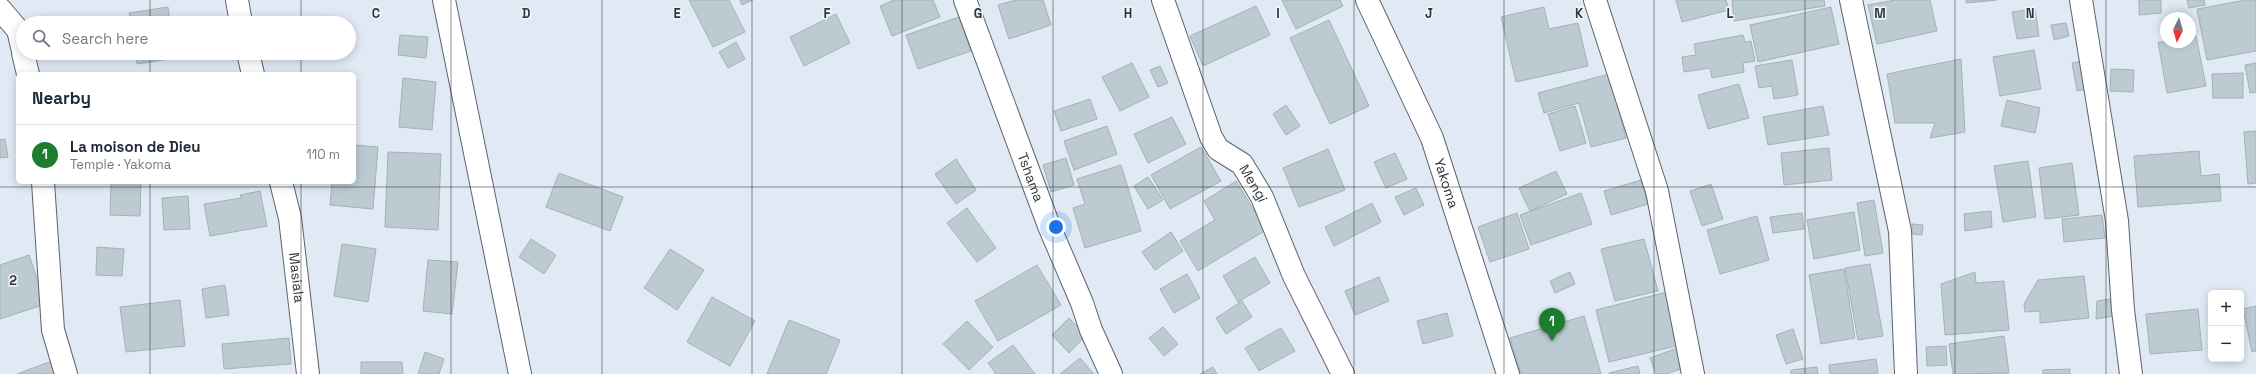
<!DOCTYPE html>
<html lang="en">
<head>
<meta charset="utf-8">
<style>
  :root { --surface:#fff; --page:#f2f2f3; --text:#1f2937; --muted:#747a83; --line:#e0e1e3; --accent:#1c7d30 }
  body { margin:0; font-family:"Space Grotesk",sans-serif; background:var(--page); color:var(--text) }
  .controls { position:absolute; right:12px; bottom:12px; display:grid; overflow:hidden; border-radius:6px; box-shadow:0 2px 10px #0003 }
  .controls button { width:36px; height:36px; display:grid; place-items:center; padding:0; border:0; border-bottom:1px solid var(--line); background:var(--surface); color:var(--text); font:20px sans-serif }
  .compass { position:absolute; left:2160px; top:12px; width:36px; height:36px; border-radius:50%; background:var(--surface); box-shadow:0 2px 10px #0003; rotate:185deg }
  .you { position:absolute; left:1056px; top:227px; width:14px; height:14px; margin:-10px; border:3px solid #fff; border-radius:50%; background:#1a73e8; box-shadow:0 0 0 6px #1a73e833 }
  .badge { display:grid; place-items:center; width:26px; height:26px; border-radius:50%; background:var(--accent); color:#fff; font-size:13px; font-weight:700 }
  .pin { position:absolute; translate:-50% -33px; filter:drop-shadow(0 1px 2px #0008) }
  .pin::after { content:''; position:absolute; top:21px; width:14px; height:12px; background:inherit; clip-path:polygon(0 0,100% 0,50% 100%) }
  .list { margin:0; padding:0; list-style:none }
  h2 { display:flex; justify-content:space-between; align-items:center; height:52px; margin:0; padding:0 16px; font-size:17px }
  h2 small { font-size:13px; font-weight:400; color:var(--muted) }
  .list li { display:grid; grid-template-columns:26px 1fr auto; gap:12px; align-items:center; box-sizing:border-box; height:60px; padding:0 16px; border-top:1px solid var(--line) }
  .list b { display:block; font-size:15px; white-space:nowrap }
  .list p { margin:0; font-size:13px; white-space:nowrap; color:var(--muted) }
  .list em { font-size:13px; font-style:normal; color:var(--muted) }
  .icon { flex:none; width:22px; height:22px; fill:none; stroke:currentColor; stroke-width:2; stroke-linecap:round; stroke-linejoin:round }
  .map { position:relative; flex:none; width:2256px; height:374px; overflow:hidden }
  .search { position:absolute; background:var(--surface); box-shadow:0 2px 10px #0003; left:16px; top:16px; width:340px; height:44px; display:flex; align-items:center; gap:10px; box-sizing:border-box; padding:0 14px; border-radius:22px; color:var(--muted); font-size:15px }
  .panel { position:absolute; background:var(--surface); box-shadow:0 2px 10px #0003; left:16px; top:72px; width:340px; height:112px; border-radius:6px }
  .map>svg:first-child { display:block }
</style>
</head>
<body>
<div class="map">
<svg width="2256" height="374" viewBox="0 0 2256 374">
  <rect width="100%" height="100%" fill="#e0e9f4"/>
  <g fill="#bccad1" stroke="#a4b1b9">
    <polygon points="689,0 729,0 745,32 713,47"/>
    <polygon points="740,0 753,0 742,5"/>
    <polygon points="894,0 933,0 940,17 892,36 880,6"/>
    <polygon points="1016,0 1043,0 1051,25 1009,39 998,5"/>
    <polygon points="1282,0 1340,0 1343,6 1296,29"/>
    <polygon points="1676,0 1726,0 1729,10 1682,22"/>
    <polygon points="1732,0 1824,0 1825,6 1734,21"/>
    <polygon points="1895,0 1930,0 1937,31 1877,44 1868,5"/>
    <polygon points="1966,0 1997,0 1966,3"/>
    <polygon points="2139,0 2161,0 2161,13 2139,15"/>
    <polygon points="2187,0 2204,0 2205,5 2189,8"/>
    <polygon points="2246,0 2256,0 2256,51 2207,60 2197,9"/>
    <polygon points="1256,6 1270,35 1203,66 1190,36"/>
    <polygon points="168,7 170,23 131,23 129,13"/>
    <polygon points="1544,7 1549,29 1578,23 1588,66 1516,82 1501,17"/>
    <polygon points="1831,7 1839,44 1758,62 1750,25"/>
    <polygon points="2035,9 2039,36 2017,39 2012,12"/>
    <polygon points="836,14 850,43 804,66 790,37"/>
    <polygon points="959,17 971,51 918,69 906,35"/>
    <polygon points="1329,20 1369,106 1330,124 1290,38"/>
    <polygon points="2066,23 2069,36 2054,40 2051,25"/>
    <polygon points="400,35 428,37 426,58 398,55"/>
    <polygon points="1743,35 1745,42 1751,41 1755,61 1743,63 1744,72 1712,78 1710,68 1684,72 1682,57 1696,55 1694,44"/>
    <polygon points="2196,36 2206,86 2167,93 2158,42 2190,42 2190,37"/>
    <polygon points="736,42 745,59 728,68 719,52"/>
    <polygon points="2034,50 2041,89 2000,96 1993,57"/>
    <polygon points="136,53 175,53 176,58 137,64"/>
    <polygon points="1961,59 1965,132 1930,138 1935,123 1895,123 1887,74"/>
    <polygon points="1792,60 1798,95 1774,99 1772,86 1759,88 1755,66"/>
    <polygon points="2086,60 2092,88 2077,91 2072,63"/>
    <polygon points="1132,63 1149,97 1120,111 1102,77"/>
    <polygon points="2256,63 2256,92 2250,93 2245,65"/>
    <polygon points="1160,66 1168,83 1158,87 1150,70"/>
    <polygon points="2111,69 2134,70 2133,92 2110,91"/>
    <polygon points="2243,73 2243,98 2213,98 2212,74"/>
    <polygon points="1609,74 1626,138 1591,147 1579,103 1544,113 1538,93"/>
    <polygon points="403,78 436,82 432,130 399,127"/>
    <polygon points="1739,84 1749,118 1708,129 1698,95"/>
    <polygon points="1090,99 1097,119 1061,131 1054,111"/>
    <polygon points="2007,100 2040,108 2035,133 2001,126"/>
    <polygon points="1286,105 1300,126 1286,135 1273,114"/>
    <polygon points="1575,106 1586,143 1560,151 1548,114"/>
    <polygon points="1823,106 1829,135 1768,145 1763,117"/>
    <polygon points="1172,117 1186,144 1148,163 1134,134"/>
    <polygon points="1107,126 1117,154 1074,170 1064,141"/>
    <polygon points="2256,131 2256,183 2248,184 2244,132"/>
    <polygon points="5,139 8,157 0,158 0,140"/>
    <polygon points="354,145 378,147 373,209 330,205 332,182 354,182"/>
    <polygon points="1201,147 1221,181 1170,209 1151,175"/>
    <polygon points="1829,148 1832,180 1784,185 1781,153"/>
    <polygon points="1328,149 1345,190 1299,207 1283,168"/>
    <polygon points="2199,151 2201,176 2219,174 2221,201 2138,207 2134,156"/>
    <polygon points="388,152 441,154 438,230 385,227"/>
    <polygon points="1395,153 1407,179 1386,188 1374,162"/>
    <polygon points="1066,158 1074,185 1051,192 1043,165"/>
    <polygon points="956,159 976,190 956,204 935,174"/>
    <polygon points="2028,161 2036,217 2003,222 1994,166"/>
    <polygon points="2072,163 2079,215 2045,219 2039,168"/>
    <polygon points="1121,165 1141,231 1085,248 1073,208 1085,204 1077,179"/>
    <polygon points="1556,171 1567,194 1530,211 1519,188"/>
    <polygon points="559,173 623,197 610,231 546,207"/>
    <polygon points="1148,177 1163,200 1148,209 1134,186"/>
    <polygon points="1641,180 1648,204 1611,215 1604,191"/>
    <polygon points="1236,181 1266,230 1198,271 1180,241 1215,220 1204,201"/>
    <polygon points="111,182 141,182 140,216 110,215"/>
    <polygon points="1711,184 1723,219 1702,226 1690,191"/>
    <polygon points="1416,188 1424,205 1404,215 1395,197"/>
    <polygon points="260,191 267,226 210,236 204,204 241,198 240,195"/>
    <polygon points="1581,193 1592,224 1531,245 1520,215"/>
    <polygon points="188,196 190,229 164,230 162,198"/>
    <polygon points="1874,200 1883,253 1865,256 1857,203"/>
    <polygon points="1372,203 1381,222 1334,246 1325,227"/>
    <polygon points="967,208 996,248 977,262 947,223"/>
    <polygon points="1991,211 1992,227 1965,231 1964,214"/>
    <polygon points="1854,212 1860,250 1814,259 1807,220"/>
    <polygon points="1517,213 1529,249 1490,262 1478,227"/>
    <polygon points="1802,213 1804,229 1773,233 1770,217"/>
    <polygon points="2102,215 2105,238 2064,242 2062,219"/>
    <polygon points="1757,216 1769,260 1720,274 1707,230"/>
    <polygon points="1912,224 1923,225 1922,235 1912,234"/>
    <polygon points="1171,232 1183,251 1155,270 1142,252"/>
    <polygon points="531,239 556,255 544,274 519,257"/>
    <polygon points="1644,239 1658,291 1615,301 1601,249"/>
    <polygon points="342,244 376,249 368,302 334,296"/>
    <polygon points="97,247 124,249 122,276 96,275"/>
    <polygon points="670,249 704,270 677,310 644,288"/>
    <polygon points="29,255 46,304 0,319 0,265"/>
    <polygon points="1255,257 1270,283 1238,302 1223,276"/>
    <polygon points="428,260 458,262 452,314 423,311"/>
    <polygon points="1870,264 1883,336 1858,340 1845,268"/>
    <polygon points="1037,265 1061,305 998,341 975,301"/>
    <polygon points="1844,269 1855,338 1821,344 1809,275"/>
    <polygon points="1570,272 1575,284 1555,293 1550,281"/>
    <polygon points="1975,272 1976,283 2004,281 2009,330 1945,335 1941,284"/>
    <polygon points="1187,274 1200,298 1174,313 1160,289"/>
    <polygon points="2084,276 2089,318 2040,323 2040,311 2025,312 2024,304 2038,280"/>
    <polygon points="1379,277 1389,301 1355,315 1345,291"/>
    <polygon points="225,285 229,315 206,318 202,289"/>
    <polygon points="1667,292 1680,345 1609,362 1596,310"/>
    <polygon points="712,297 755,321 730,366 687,342"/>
    <polygon points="2110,299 2113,316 2096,319 2097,301"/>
    <polygon points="180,300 185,346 126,352 120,307"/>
    <polygon points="1242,301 1252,317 1226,334 1216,318"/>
    <polygon points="2256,306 2256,351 2252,352 2243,309"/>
    <polygon points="2198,309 2202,350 2150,354 2146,314"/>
    <polygon points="1447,313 1453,336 1423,344 1417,321"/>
    <polygon points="1584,316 1601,374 1521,374 1510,338"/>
    <polygon points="1069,318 1086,335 1069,353 1052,335"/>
    <polygon points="789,320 840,340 826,374 767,374"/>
    <polygon points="967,321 993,347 969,370 943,344"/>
    <polygon points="1163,327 1178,344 1164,356 1149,338"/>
    <polygon points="1281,328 1295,351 1259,371 1245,348"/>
    <polygon points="1793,329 1803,359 1786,364 1776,335"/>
    <polygon points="2004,336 2009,373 1953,374 1949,344"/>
    <polygon points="289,338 291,364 224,369 222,344"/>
    <polygon points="1013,345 1035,374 996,374 988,363"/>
    <polygon points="1946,346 1947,365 1927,366 1926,347"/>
    <polygon points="1680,347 1687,367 1666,374 1656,374 1650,358"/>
    <polygon points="425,352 444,359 439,374 418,374"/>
    <polygon points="1080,358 1094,374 1060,374"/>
    <polygon points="1876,359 1878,374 1830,374 1829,365"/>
    <polygon points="52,361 56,374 17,374"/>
    <polygon points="361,362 402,362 403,374 361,374"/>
    <polygon points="1638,366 1640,374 1609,374 1609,373"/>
    <polygon points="1213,367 1217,374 1200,374"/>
    <polygon points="1817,367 1818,374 1791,374 1791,370"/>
    <polygon points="2070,369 2070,374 2043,374 2043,370"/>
  </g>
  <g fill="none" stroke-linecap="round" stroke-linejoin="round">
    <g stroke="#5b636d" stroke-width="24">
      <g id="minor">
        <polyline points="237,0 241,23"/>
        <polyline points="444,0 520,374"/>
        <path id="s1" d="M965,0L1049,226L1082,303L1091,330L1111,374"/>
        <path id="s2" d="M1163,0L1211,137L1218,149L1242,164L1262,197L1294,276L1343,374"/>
        <path id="s3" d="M1367,0L1432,138L1508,374"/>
        <polyline points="1595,0 1657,191 1693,374"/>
        <polyline points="1851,0 1900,231 1906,374"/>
        <polyline points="2081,0 2117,221 2123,310 2131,374"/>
        <polyline points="0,9 18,30 23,51"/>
        <polyline points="23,53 28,74"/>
        <polyline points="248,53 253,74"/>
        <polyline points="43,182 53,330 66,374"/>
        <path id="s4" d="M281,182L290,218L308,374"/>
      </g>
    </g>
    <use href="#minor" stroke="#fff" stroke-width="22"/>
  </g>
  <path fill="none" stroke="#32353a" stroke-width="1" stroke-opacity="0.55" d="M150,0V23M301,0V23M451,0V374M602,0V374M752,0V374M902,0V374M1053,0V374M1203,0V374M1354,0V374M1504,0V374M1654,0V374M1805,0V374M1955,0V374M2106,0V374M150,53V74M301,53V74M150,182V374M301,182V374M0,187H2256"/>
  <g text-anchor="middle" stroke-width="3" stroke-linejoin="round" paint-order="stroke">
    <g font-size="14" fill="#32353a" stroke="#f0f6fd">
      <text dy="5" stroke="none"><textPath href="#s1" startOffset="189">Tshama</textPath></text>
      <text dy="5" stroke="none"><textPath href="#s3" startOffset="200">Yakoma</textPath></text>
      <text dy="5" stroke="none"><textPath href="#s2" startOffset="210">Mengi</textPath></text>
      <text dy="5" stroke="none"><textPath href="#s4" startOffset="97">Masiala</textPath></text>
    </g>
  </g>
  <g font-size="13" text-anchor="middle" font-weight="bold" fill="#32353a" stroke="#f0f6fd" stroke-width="3" stroke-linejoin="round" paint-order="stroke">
    <text x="376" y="18">C</text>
    <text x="526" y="18">D</text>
    <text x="677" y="18">E</text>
    <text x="827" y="18">F</text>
    <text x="978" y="18">G</text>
    <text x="1128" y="18">H</text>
    <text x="1278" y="18">I</text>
    <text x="1429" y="18">J</text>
    <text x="1579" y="18">K</text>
    <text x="1730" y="18">L</text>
    <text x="1880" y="18">M</text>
    <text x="2030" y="18">N</text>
    <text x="13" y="285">2</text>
  </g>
</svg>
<div class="controls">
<button>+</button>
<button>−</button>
</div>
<svg class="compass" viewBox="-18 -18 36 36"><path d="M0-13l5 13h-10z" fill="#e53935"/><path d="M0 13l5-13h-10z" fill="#747a83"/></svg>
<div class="you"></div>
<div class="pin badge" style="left:1552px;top:341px">1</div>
<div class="search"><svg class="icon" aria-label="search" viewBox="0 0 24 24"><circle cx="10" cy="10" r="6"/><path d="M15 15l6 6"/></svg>Search here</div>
<section class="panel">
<h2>Nearby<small></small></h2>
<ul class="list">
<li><span class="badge">1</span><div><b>La moison de Dieu</b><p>Temple · Yakoma</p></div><em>110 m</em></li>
</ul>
</section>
</div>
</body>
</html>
